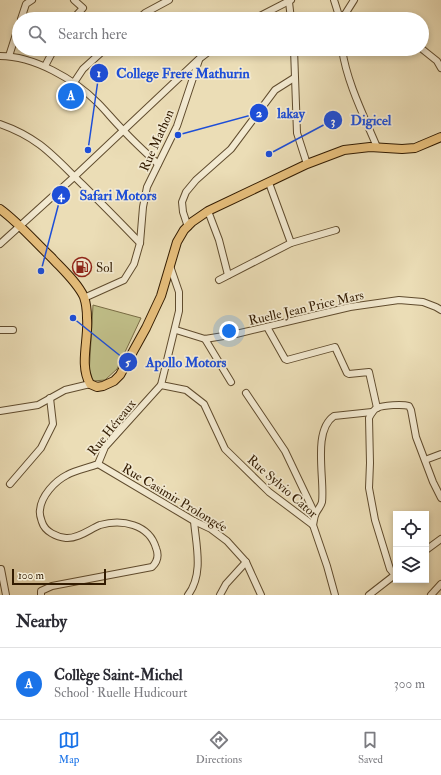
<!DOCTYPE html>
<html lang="en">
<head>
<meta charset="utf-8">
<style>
  :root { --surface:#fff; --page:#f2f2f3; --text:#2b2b33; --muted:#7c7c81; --line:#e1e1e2; --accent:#1a73e8 }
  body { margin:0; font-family:"IM FELL Double Pica",serif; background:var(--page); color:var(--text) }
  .controls { position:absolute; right:12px; bottom:12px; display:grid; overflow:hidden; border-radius:0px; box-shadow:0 2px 6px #0003 }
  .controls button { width:36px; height:36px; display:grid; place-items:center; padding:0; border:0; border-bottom:1px solid var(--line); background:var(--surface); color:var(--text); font:20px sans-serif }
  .scale { position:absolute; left:12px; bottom:10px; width:94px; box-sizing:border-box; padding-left:4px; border:2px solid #321b01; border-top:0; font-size:11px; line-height:14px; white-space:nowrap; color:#321b01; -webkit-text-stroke:3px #f2e9d0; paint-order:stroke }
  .you { position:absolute; left:229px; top:331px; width:14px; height:14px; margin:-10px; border:3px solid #fff; border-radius:50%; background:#1a73e8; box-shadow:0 0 0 6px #1a73e833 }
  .badge { display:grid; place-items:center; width:26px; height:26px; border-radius:50%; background:var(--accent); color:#fff; font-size:13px; font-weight:700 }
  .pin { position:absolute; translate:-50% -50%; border:2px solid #fff; box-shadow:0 1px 4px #0006 }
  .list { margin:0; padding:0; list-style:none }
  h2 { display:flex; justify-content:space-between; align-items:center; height:52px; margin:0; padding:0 16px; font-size:17px }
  h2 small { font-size:13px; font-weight:400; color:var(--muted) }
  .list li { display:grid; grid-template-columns:26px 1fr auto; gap:12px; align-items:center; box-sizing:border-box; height:72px; padding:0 16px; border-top:1px solid var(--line) }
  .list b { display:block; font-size:15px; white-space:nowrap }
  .list p { margin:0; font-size:13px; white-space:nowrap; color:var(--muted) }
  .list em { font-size:13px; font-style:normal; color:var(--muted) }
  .icon { flex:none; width:22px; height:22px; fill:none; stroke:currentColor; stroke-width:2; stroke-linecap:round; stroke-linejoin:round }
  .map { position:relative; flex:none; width:441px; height:595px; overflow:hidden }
  .search { position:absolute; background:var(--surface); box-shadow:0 2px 6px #0003; left:12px; right:12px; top:12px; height:44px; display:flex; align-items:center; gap:10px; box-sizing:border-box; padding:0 14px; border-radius:22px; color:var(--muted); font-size:15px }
  .sheet { height:124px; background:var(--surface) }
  nav { display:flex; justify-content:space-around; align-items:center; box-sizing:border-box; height:56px; border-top:1px solid var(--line); background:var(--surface); font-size:11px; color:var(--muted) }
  nav a { display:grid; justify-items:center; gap:2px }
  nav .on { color:var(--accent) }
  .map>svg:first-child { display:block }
</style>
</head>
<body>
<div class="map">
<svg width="441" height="595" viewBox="0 0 441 595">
  <rect width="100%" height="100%" fill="#ebddb6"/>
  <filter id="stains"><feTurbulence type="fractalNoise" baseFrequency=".005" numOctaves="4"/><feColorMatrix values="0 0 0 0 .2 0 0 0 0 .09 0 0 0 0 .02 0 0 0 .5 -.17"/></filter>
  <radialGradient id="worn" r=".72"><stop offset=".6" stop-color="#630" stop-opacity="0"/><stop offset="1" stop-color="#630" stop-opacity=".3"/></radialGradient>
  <polygon fill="#c0be88" stroke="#796c44" points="93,305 141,318 117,369 105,380 93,381 89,375"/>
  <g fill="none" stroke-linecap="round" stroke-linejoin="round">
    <g stroke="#604c2e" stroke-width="8">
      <g id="minor">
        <polyline points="334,0 340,19"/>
        <polyline points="289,2 291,19"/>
        <polyline points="21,19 26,4 32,0"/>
        <polyline points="73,19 83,8 74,0"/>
        <polyline points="138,19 145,13 169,0"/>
        <polyline points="254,19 291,0"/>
        <polyline points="342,19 354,0"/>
        <polyline points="294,49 297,133 307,164"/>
        <path d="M342,49C347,83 364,116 377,147"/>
        <polyline points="422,49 437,61 441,68"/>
        <path d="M0,56C34,56 74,79 98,103C106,111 114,121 123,130C134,142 146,153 158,164"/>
        <polyline points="9,56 19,25"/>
        <polyline points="45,66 54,49"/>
        <polyline points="73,84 83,69 105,49"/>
        <path d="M0,124C40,138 54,157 83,185C102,204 121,223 140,243"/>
        <polyline points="269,183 291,243"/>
        <polyline points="208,211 219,240 228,275"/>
        <polyline points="188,227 183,212 182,202 186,192 196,180 231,149 275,90 294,78"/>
        <polyline points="0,244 74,177 199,59 212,49"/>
        <polyline points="170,266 179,292 179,311 161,385 186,390 204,404 225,449 269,492 313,525 327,566 335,595"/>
        <polyline points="219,280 291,243 336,230"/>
        <polyline points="84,298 124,280 134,264 140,243 143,207 147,187 177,126 199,60"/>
        <polyline points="267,327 285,359 287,360 335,347 347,373 349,374 369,372 377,408"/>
        <polyline points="0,330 13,330"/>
        <polyline points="176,330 205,339 236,334 350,307 399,300 423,302 436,307 441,310"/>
        <polyline points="205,339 231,382"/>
        <polyline points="246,393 285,451 315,514"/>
        <polyline points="0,411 38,405 65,390 90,384"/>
        <polyline points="425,460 441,454"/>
        <polyline points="98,464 194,521 211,529 227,541 246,562 261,595"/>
        <polyline points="10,484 41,448 53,424 50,398"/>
        <path d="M313,525C314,521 314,517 316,513C318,509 321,506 322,502C325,479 312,431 334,416L372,412"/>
        <polyline points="426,550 441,539"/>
        <polyline points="1,569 6,595"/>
        <path d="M395,575L390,569L375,520L369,488L370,463L369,418C371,414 373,410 377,408C383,405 403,404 409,406L411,410L416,437L433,482L441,498"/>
        <path d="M41,595V591L52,586L152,567C158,561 159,555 156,548C149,524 122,519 100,525C90,529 78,539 66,538C57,537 45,532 42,522C41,519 39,514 40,510C41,496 55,481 67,475C76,470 88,468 98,464L105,447L161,385"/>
        <path d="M188,595C204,574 196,545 194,521"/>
        <polyline points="220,595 226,584 246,562"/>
        <polyline points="369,595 396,574"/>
        <polyline points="431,595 441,584"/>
      </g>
    </g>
    <g stroke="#321b01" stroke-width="10">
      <path id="major" d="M0,209C19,223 34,241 51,257C62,269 77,282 84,297C86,303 87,312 87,318C89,339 79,365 90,384L97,387L103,386L114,381L120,375L146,328L161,296L177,242L184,230L192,222L208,211L307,164L344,150L370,147L402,149L415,148L441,137"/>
    </g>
    <use href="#minor" stroke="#f2e9d0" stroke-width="6"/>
    <use href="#major" stroke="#e6be7b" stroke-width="8"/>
  </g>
  <defs>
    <g id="fuel-ring" transform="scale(1)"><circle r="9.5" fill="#f2e9d0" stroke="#8f2418" stroke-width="1.5"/><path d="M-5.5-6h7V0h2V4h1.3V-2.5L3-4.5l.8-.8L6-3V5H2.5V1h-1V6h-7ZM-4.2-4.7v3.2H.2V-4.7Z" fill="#8f2418"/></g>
  </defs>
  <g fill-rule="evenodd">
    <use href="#fuel-ring" x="82" y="267"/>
  </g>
  <g text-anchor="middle" stroke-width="3.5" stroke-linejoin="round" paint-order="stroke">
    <g font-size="13" fill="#321b01" stroke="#f2e9d0">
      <text transform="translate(156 140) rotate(-66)" y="5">Rue Mathon</text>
      <text transform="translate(306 307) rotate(-13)" y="5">Ruelle Jean Price Mars</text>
      <text transform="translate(111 427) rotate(-51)" y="5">Rue Héreaux</text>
      <text transform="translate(283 486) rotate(41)" y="5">Rue Sylvio Cator</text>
      <text transform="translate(175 497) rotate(31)" y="5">Rue Casimir Prolongée</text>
    </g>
    <g font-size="13" fill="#321b01" stroke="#f2e9d0" text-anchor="start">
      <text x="96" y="272">Sol</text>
    </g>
  </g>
  <path fill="none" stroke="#1d4ed8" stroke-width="1.5" d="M88 150L99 73M178 135L259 113M269 154L333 120M41 271L61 195M73 318L128 362"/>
  <g fill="#1d4ed8" stroke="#f2e9d0" stroke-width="1.5">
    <circle cx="88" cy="150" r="4"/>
    <circle cx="178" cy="135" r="4"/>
    <circle cx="269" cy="154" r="4"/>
    <circle cx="41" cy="271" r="4"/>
    <circle cx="73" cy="318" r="4"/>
    <circle cx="99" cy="73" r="10"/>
    <circle cx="259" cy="113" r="10"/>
    <circle cx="333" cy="120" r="10"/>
    <circle cx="61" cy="195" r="10"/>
    <circle cx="128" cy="362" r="10"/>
  </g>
  <g font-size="12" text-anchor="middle" font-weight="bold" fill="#fff">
    <text x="99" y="77">1</text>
    <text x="259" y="117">2</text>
    <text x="333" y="125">3</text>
    <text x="61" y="199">4</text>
    <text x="128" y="366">5</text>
  </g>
  <g font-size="14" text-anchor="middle" font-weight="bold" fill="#1d4ed8" stroke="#f2e9d0" stroke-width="3.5" stroke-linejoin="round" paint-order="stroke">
    <text x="183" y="78">College Frere Mathurin</text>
    <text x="291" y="118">lakay</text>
    <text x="371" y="125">Digicel</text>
    <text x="118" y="200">Safari Motors</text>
    <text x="186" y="367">Apollo Motors</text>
  </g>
  <rect width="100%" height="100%" filter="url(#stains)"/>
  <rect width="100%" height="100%" fill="url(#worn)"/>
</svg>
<div class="controls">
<button><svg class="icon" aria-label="locate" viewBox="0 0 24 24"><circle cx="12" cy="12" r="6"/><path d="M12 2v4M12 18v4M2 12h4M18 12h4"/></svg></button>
<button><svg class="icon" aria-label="layers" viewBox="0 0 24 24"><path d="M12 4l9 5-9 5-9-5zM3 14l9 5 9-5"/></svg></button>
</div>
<div class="scale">100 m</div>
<div class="you"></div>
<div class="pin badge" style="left:71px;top:96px">A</div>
<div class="search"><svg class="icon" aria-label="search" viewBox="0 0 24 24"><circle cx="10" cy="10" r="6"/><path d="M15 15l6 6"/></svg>Search here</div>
</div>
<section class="sheet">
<h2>Nearby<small></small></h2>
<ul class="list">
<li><span class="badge">A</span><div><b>Collège Saint-Michel</b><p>School · Ruelle Hudicourt</p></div><em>300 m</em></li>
</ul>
</section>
<nav>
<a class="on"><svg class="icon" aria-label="map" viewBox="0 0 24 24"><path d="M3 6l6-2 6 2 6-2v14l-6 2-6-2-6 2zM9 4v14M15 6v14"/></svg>Map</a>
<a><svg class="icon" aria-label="directions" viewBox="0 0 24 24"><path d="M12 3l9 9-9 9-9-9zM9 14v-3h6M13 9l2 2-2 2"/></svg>Directions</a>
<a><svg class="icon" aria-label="saved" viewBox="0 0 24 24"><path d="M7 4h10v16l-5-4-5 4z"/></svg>Saved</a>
</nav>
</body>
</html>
